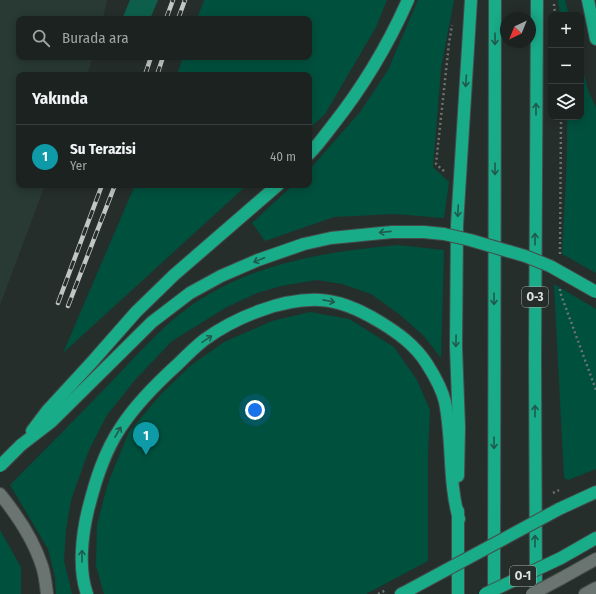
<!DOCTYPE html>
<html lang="tr">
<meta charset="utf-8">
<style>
body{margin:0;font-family:"Fira Sans Condensed",sans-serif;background:#292f2d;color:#f1f3f6}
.controls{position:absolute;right:12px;top:12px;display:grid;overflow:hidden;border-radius:8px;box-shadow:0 2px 10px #0003}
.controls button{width:36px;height:36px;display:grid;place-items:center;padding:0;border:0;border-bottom:1px solid #3a3f3e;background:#1c2220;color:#f1f3f6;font:20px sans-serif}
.compass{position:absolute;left:500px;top:12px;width:36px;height:36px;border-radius:50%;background:#1c2220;box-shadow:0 2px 10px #0003;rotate:223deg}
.you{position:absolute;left:255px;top:410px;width:14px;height:14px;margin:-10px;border:3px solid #fff;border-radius:50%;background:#1a73e8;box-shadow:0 0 0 6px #1a73e833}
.badge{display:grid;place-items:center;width:26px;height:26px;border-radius:50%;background:#eb8dfc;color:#fff;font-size:13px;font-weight:700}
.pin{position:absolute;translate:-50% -33px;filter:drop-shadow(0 1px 2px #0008)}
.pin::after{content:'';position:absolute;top:21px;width:14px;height:12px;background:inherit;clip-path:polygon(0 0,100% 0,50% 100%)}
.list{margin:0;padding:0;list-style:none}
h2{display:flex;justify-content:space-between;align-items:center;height:52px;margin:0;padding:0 16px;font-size:17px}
h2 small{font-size:13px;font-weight:400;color:#a0a4a5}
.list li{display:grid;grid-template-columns:26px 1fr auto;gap:12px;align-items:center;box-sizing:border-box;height:64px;padding:0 16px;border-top:1px solid #3a3f3e}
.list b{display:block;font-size:15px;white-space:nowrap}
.list p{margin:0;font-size:13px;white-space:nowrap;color:#a0a4a5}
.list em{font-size:13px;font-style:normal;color:#a0a4a5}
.icon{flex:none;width:22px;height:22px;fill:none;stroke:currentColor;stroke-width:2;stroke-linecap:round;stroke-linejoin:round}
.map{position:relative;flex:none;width:596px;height:594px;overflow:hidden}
.search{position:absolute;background:#1c2220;box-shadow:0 2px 10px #0003;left:16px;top:16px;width:296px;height:44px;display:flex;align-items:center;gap:10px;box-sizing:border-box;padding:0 14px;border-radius:8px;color:#a0a4a5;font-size:15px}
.panel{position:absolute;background:#1c2220;box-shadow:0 2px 10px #0003;left:16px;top:72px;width:296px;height:116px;border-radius:8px}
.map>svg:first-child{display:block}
.built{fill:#293933}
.green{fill:#00503e}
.forest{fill:#0d5f4b}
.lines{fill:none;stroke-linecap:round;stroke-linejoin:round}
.minor-casing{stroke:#454c4a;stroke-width:14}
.highway-casing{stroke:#454c4a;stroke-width:14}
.path{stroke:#6c7370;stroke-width:2.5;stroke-dasharray:2 3;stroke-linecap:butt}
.minor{stroke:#6a7470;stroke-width:12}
.highway{stroke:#19ac89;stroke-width:12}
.rail-casing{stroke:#c0c6c4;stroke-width:4.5}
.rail{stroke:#262e2b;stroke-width:3;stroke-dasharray:9;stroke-linecap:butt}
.minor-bridge-casing{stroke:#454c4a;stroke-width:14;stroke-linecap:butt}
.highway-bridge-casing{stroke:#454c4a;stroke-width:14;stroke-linecap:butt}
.path-bridge{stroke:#6c7370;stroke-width:2.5;stroke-dasharray:2 3;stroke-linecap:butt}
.minor-bridge{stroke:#6a7470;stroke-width:12}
.highway-bridge{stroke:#19ac89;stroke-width:12}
.oneway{stroke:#215a4c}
.labels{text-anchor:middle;stroke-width:4;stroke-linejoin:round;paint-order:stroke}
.shield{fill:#262e2b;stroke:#a8adab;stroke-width:1}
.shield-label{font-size:12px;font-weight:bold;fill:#dfe4e2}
</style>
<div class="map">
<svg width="596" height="594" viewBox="0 0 596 594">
<rect width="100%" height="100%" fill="#262e2b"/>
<!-- built -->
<polygon class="built" points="0,0 107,0 103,19 19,19 19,57 93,57 87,75 19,75 19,185 45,185 0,305"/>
<!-- green -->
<g class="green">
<polygon points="204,0 387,0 376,27 325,114 309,129 309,75 177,75 183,57 309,57 309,19 197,19"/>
<polygon points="418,0 454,0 441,68 433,167 449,182 444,218 394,214 334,217 265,241 252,223 293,185 309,185 309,170 360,112 388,70"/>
<polygon points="558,0 565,0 569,15 560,15"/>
<path d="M581 62 588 90 596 108V273L562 254C564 208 568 163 567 117H581Z"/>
<polygon points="135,185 247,185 63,353"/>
<path d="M398 245 444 250 441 358 424 336 399 314 371 294 342 284 317 280 281 286 257 293 227 307 172 341 135 380 107 415 89 450 71 500 66 530 64 561 72 594H56L55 577 48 549 10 485C45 450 80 414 114 379 143 349 170 317 206 296 264 261 333 251 398 245Z"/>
<polygon points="554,284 596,309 596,469 568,480 564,478"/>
<polygon points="310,312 349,319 394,347 417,380 430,410 428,453 428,561 366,594 104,594 96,566 97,525 108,483 129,432 161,394 190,366 224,342 272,321"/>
<polygon points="0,530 21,567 21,594 0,594"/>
</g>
<!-- forest -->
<polygon class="forest" points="130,0 158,0 150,19 122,19"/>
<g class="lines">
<!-- minor casing -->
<g class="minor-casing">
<g id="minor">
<path d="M0 494C17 515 34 541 42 566 45 575 46 585 47 594"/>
<polyline points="562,578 596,559"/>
<polyline points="585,594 596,588"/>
</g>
</g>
<!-- highway casing -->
<g class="highway-casing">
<g id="highway">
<polyline points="588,0 596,39"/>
<path d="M309 154C318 145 325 135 332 126 363 87 388 45 408 0"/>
<polyline points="32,431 47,411 92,362 136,312 174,275 278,185"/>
<polyline points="21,445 51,422 152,322 190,293 221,276 258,260 304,244 331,238 392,232 424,232"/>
<polyline points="458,476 459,427 456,347 457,225 471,0"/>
<polyline points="559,509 596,492"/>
<polyline points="561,558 596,538"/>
<path d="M87 594C78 569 82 535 88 510 95 482 104 452 121 427 136 404 157 383 178 364 186 356 195 347 204 340 234 318 282 298 320 300 341 301 362 311 380 322 398 333 415 345 427 364 434 375 442 389 445 402 453 441 448 481 459 519"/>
<polyline points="401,594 409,590"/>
<polyline points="458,594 458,511"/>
<polyline points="494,594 495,0"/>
<polyline points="536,594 535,357 537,0"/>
</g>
</g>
<!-- path -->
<g class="path">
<polyline points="554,4 555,15"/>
<polyline points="444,171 436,164 449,43 452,25"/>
<polyline points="560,254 561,117"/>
<polyline points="560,289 560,292 596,390"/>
<polyline points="378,594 386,590"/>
</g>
<!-- minor -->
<use href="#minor" class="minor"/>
<!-- highway -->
<use href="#highway" class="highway"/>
<!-- rail casing -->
<g class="rail-casing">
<g id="rail">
<polyline points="166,19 173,0"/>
<polyline points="178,19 185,0"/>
<polyline points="145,75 151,57"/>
<polyline points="157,75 163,57"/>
<polyline points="58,303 102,185"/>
<polyline points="68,306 115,185"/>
</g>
</g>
<!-- rail -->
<use href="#rail" class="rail"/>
<!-- minor-bridge casing -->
<g class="minor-bridge-casing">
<polyline id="minor-bridge" points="532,594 562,578"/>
</g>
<!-- highway-bridge casing -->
<g class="highway-bridge-casing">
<g id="highway-bridge">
<polyline points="424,232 444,234 470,240 525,256 550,266 596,292"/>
<polyline points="0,466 21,445"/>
<polyline points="409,590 559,509"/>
<polyline points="485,594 561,558"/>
</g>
</g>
<!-- path-bridge -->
<polyline class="path-bridge" points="553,493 559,490"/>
<!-- minor-bridge -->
<use href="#minor-bridge" class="minor-bridge"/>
<!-- highway-bridge -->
<use href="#highway-bridge" class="highway-bridge"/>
</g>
<!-- one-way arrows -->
<defs><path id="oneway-shaft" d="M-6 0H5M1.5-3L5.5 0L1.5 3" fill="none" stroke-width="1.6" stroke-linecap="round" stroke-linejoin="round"/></defs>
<g class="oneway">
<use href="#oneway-shaft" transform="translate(495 39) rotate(90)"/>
<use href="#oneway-shaft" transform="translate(466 81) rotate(94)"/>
<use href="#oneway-shaft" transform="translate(536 109) rotate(-90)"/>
<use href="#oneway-shaft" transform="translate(495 169) rotate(90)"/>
<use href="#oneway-shaft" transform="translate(458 211) rotate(93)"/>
<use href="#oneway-shaft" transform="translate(385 232) rotate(174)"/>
<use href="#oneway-shaft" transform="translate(535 239) rotate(-90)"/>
<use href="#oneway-shaft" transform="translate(259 260) rotate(158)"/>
<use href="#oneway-shaft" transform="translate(494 299) rotate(90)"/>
<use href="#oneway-shaft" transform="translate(329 301) rotate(11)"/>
<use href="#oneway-shaft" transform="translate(207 339) rotate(-34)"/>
<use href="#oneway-shaft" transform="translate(456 341) rotate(91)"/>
<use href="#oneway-shaft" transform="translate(535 411) rotate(-90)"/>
<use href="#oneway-shaft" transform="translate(118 432) rotate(-60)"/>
<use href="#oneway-shaft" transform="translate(494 443) rotate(90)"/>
<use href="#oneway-shaft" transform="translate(535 541) rotate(-90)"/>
<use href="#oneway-shaft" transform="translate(82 556) rotate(-90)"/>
</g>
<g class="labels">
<!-- shield labels -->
<g class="shield">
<rect x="522" y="287" width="26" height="20" rx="3"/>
<rect x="510" y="566" width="26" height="20" rx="3"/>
</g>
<g class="shield-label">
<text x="535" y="301">O-3</text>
<text x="523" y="580">O-1</text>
</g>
</g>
</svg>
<div class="controls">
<button>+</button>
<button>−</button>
<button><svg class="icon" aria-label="layers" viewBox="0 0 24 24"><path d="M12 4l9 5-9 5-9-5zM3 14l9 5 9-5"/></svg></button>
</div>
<svg class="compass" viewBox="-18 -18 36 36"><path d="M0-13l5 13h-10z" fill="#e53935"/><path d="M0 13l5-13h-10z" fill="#a0a4a5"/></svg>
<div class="you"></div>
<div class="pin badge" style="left:146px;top:455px;background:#0f9aa8">1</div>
<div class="search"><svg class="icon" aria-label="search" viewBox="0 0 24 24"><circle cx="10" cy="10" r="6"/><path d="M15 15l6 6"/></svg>Burada ara</div>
<section class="panel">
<h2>Yakında<small></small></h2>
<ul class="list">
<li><span class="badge" style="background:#0f9aa8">1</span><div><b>Su Terazisi</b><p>Yer</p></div><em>40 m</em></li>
</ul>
</section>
</div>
